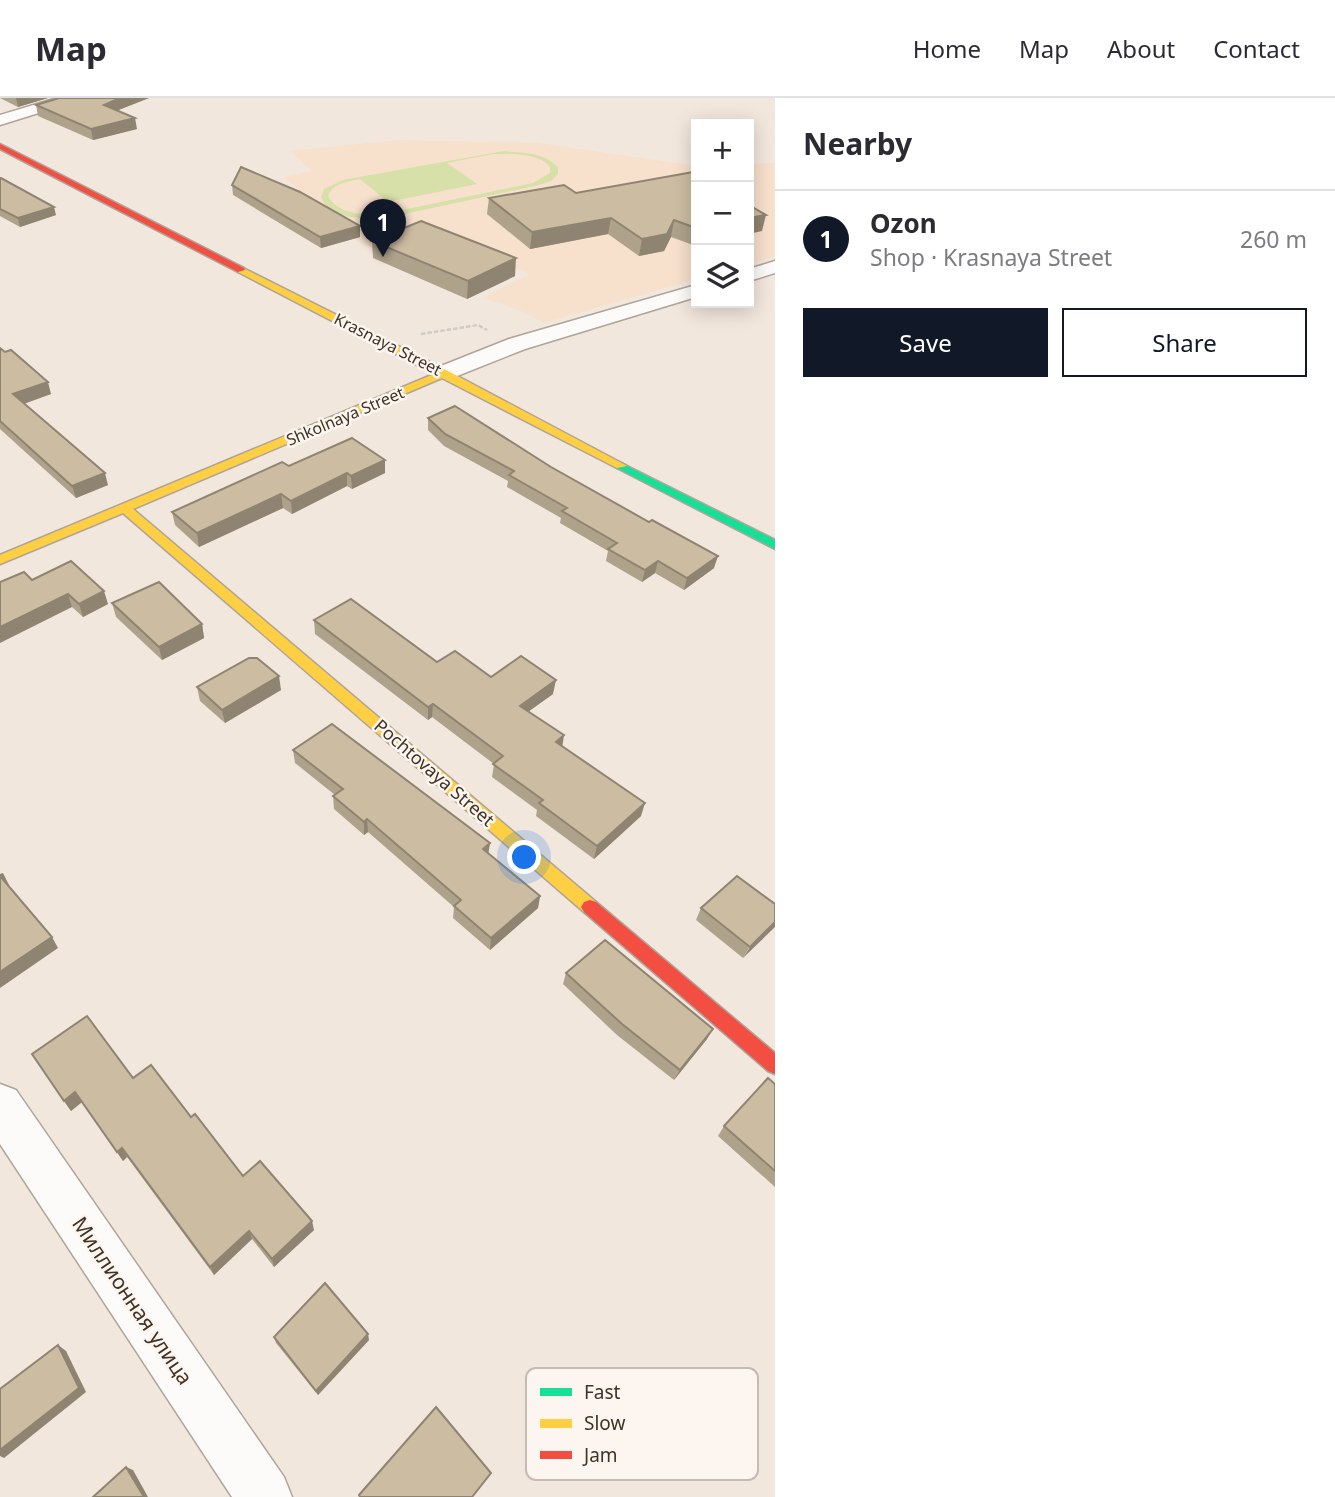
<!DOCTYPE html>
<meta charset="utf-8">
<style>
body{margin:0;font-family:"Noto Sans",sans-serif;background:#f7f7f7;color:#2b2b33}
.controls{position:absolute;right:21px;top:21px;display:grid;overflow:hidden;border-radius:0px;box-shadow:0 4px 18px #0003}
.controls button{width:63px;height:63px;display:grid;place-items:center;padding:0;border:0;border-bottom:2px solid #e1e1e2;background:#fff;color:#2b2b33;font:35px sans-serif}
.you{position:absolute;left:525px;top:760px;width:24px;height:24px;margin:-18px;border:5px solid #fff;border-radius:50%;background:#1a73e8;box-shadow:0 0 0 10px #1a73e833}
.badge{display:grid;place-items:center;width:46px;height:46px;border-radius:50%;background:#111827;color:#fff;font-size:23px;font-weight:700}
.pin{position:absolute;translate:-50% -58px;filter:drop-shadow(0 2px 4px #0008)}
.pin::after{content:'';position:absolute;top:37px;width:24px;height:21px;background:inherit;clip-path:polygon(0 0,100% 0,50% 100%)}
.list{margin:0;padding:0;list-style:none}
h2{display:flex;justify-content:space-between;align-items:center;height:91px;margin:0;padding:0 28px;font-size:30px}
h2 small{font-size:23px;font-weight:400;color:#7c7c81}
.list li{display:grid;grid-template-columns:46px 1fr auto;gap:21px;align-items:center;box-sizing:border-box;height:98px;padding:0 28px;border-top:2px solid #e1e1e2}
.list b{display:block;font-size:26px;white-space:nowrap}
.list p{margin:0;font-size:23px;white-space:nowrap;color:#7c7c81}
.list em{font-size:23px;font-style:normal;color:#7c7c81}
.actions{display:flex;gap:14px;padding:21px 28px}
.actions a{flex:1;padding:16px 0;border:2px solid #111827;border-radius:0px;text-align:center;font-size:24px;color:#111827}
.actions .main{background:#111827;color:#fff}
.icon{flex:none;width:38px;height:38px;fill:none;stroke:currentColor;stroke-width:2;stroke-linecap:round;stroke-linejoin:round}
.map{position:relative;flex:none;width:775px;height:1399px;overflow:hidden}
header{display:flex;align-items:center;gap:42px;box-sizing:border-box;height:98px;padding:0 35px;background:#fff;border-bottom:2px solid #e1e1e2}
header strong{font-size:33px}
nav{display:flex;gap:38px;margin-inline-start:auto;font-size:24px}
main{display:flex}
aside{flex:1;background:#fff}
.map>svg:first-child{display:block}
.built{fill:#f7e0cc}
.green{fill:#d6e0a8;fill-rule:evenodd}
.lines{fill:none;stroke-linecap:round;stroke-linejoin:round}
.street-casing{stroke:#aea49a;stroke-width:3}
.fast-casing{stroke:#aea49a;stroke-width:3}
.slow-casing{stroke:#aea49a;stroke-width:3}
.jam-casing{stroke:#aea49a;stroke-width:3}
.path{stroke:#d0cbc8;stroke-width:2.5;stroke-dasharray:4.5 2;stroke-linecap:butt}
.street{fill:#fdfbfa;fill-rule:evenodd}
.fast{fill:#16e098;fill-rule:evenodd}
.slow{fill:#ffcf43;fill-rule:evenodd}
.jam{fill:#f24e42;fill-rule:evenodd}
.wall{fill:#afa28b}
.shaded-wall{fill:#8f8471}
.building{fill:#ccbca2;stroke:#8f8471;stroke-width:2}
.labels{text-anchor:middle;stroke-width:5;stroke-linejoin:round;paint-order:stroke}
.far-street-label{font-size:16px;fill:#3f3226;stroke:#fdf6f0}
.street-label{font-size:18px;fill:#3f3226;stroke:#fdf6f0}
.near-street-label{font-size:21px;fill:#3f3226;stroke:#fdf6f0}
.key{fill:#fdf6f0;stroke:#c4bbb3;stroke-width:2}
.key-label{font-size:19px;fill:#3f3226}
</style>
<header>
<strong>Map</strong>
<nav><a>Home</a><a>Map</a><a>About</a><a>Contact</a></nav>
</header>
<main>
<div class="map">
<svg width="775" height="1399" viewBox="0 0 775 1399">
<rect width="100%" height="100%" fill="#f2e7dd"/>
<!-- built -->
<g class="built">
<polygon points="399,42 539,45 696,68 696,181 544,225 520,212 483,200 530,176 428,134 381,154 357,143 284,79 312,73 290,53"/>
<polygon points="775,65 775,159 749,166 749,66"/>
</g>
<!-- green -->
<path class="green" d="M504 53C523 55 544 54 558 69V76L551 83 539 87 386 120C364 121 331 122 321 99L324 91 343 82ZM493 56C510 56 538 54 550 69V75L533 85 383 116C363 117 339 117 328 98 333 85 347 84 360 81L388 104 477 86 447 65Z"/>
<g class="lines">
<!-- street casing -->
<g class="street-casing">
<g id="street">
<polygon points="57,0 79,0 77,3 0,27 0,17"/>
<polygon points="775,163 775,175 749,183 749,171"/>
<polygon points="696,187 696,199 525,251 452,280 436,280 433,275 436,270 509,241"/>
<polygon points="0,986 16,992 284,1379 292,1399 232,1399 0,1046"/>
</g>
</g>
<!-- fast casing -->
<g class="fast-casing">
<polygon id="fast" points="621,365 775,442 775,451 617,370 617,366"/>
</g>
<!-- slow casing -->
<g class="slow-casing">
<polygon id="slow" points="241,169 448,273 627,368 617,370 442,280 133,411 596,804 599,809 596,814 590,816 584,814 123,415 0,466 0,457 434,276 238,174 238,170"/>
</g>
<!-- jam casing -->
<g class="jam-casing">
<g id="jam">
<polygon points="0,46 244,170 245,172 238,174 0,51"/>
<polygon points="590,802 596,804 775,955 775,976 768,973 584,814 581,809 584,804"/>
</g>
</g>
<!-- path -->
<polyline class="path" points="421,236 478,227 487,232"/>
<!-- street -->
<use href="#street" class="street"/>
<!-- fast -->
<use href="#fast" class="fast"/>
<!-- slow -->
<use href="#slow" class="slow"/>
<!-- jam -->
<use href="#jam" class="jam"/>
</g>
<!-- wall -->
<g class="wall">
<polygon points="0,0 48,0 18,9"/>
<polygon points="58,0 149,0 118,12 137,31 93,42 38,18 36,7"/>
<polygon points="696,76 696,146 693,147 671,139 664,153 639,158 608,136 530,151 487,116 489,100 576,95"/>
<polygon points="0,80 56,117 20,129 0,118"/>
<polygon points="232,87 360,139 321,150 233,97"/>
<polygon points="372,143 515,178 467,201 373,160"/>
<polygon points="0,250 51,296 24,306 108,387 76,400 0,331"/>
<polygon points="428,320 551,369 714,470 684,492 655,475 642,484 606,463 608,453 560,425 561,420 507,389 508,383 444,348 428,332"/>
<polygon points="385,362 385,375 352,391 347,388 292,416 283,410 199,449 175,427 172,414 289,368"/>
<polygon points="32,482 108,506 83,519 72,509"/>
<polygon points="112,505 202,526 204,540 162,562 116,519"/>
<polygon points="314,522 437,564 553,596 529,613 562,648 641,718 594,761 536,718 537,712 492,679 494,666 432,619 428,622 315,536"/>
<polygon points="197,589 281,592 225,625 200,603"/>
<polygon points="293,652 488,756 540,798 538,810 490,852 453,820 454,809 368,734 364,737 334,711 333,698 335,697 295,665"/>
<polygon points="775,806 743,860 696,822 701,810"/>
<polygon points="566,875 707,941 674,982 617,937 563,886"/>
<polygon points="32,956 133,980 191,1019 243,1078 314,1132 274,1169 252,1141 214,1177 127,1059 123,1063 82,1004 71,1013"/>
<polygon points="775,986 775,1089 718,1038 724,1028"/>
<polygon points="274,1239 369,1242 318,1297 276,1245"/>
</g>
<!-- shaded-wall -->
<g class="shaded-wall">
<polygon points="16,0 48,0 18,9"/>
<polygon points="120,0 149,0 106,17 104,7"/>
<polygon points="135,20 137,31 93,42 91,31"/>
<polygon points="54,109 56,117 20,129 18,120"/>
<polygon points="766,117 762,133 749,136 749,120"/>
<polygon points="611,120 608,136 530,151 532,134"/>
<polygon points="674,122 671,139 664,153 639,158 642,141"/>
<polygon points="360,128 360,139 321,150 320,139"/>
<polygon points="696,133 696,146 693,147"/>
<polygon points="516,160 515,178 467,201 468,183"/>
<polygon points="48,284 51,296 17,308 13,296"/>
<polygon points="385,362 385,375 352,391 351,378"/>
<polygon points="105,375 108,387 76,400 72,388"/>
<polygon points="347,375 347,388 292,416 291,403"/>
<polygon points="281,396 283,410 199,449 197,435"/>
<polygon points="718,458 714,470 684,492 687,480"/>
<polygon points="658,463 655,475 642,484 645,472"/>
<polygon points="104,493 108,506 83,519 79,506"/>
<polygon points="68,496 72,509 0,545 0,529"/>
<polygon points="202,526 204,540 162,562 159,549"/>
<polygon points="279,578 281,592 225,625 222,612"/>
<polygon points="556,582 553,596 518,621 520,608"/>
<polygon points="433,606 432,619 428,622 428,609"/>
<polygon points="564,637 562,651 556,644"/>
<polygon points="645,705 641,718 594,761 597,748"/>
<polygon points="367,721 368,734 364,737 364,724"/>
<polygon points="490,745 488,758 483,751"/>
<polygon points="3,775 9,787 6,789 0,778 0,776"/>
<polygon points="540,798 538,810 490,852 491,840"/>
<polygon points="775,824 775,829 743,860 750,849"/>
<polygon points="52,839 58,850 0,890 0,874"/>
<polygon points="713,931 707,941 674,982 680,972"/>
<polygon points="75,994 82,1004 71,1013 64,1003"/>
<polygon points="122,1050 127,1059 123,1063 117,1054"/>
<polygon points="312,1123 314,1132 274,1169 272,1161"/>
<polygon points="249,1133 252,1141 214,1177 210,1169"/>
<polygon points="368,1236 369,1242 318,1297 316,1293"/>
<polygon points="58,1247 66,1253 86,1294 4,1360 0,1358 0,1352"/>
<polygon points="126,1369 133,1372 148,1399 144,1399"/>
</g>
<!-- building -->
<g class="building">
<polygon points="59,0 120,0 104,7 135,20 91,31 36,7"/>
<polygon points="241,69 300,94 360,128 320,139 232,87"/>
<polygon points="693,74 696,76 696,130 674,122 667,136 642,141 611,120 532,134 489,100 564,87 576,95"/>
<polygon points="0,80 1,80 54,109 18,120 0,111"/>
<polygon points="749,107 766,117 749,120"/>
<polygon points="421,123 516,160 468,183 372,143"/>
<polygon points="0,250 5,254 11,252 48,284 13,296 105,375 72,388 0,323"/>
<polygon points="455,308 551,369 649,424 652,422 718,458 687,480 658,463 645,472 608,451 617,445 562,413 567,410 509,377 514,373 445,336 428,320"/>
<polygon points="352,340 385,362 351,378 347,375 291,403 281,396 197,435 172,414 282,364 289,368"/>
<polygon points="71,463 104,493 79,506 68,496 0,529 0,484 24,474 32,482"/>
<polygon points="159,484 202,526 159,549 112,505"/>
<polygon points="351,501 437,564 455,553 491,579 521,558 556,582 520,608 564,637 556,644 645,705 597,748 539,705 543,702 493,666 503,658 433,606 428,609 314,522"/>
<polygon points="249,560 257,560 279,578 222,612 197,589"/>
<polygon points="332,626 490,745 483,751 540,798 491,840 454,808 461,802 367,721 364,724 333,698 343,691 293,652"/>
<polygon points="0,778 52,839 0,874"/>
<polygon points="737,778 775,806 775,824 750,849 701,810"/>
<polygon points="605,842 713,931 680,972 622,926 566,875"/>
<polygon points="87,918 133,980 151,967 191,1019 195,1016 243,1078 260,1063 312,1123 272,1161 249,1133 210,1169 122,1050 117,1054 75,994 64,1003 32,956"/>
<polygon points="768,980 775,986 775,1073 724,1028"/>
<polygon points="325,1185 368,1236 316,1293 274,1239"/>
<polygon points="58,1247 79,1290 0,1352 0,1291"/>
<polygon points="436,1309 491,1375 472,1399 360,1399 359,1397"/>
<polygon points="126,1369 144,1399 93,1399"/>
</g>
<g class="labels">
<!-- far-street labels -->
<g class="far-street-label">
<text transform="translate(388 246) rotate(27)" y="6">Krasnaya Street</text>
<text transform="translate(345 318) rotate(-23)" y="6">Shkolnaya Street</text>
</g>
<!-- street labels -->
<g class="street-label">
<text transform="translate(434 675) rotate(41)" y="6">Pochtovaya Street</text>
</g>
<!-- near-street labels -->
<g class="near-street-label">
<text transform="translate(132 1203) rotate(56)" y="7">Миллионная улица</text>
</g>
</g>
<!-- legend -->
<rect x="526" y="1270" width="232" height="112" rx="10" class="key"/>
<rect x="540" y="1290" width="32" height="8" fill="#16e098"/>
<rect x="540" y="1321" width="32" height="9" fill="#ffcf43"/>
<rect x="540" y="1353" width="32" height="8" fill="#f24e42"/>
<g class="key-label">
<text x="584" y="1301">Fast</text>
<text x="584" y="1332">Slow</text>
<text x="584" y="1364">Jam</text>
</g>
</svg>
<div class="controls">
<button>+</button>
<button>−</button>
<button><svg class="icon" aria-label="layers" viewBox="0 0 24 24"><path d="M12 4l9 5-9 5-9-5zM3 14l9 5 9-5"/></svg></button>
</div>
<div class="you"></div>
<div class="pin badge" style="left:383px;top:159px">1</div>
</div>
<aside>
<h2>Nearby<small></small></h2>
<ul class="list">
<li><span class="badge">1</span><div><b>Ozon</b><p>Shop · Krasnaya Street</p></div><em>260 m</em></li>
</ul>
<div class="actions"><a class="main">Save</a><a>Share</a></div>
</aside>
</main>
